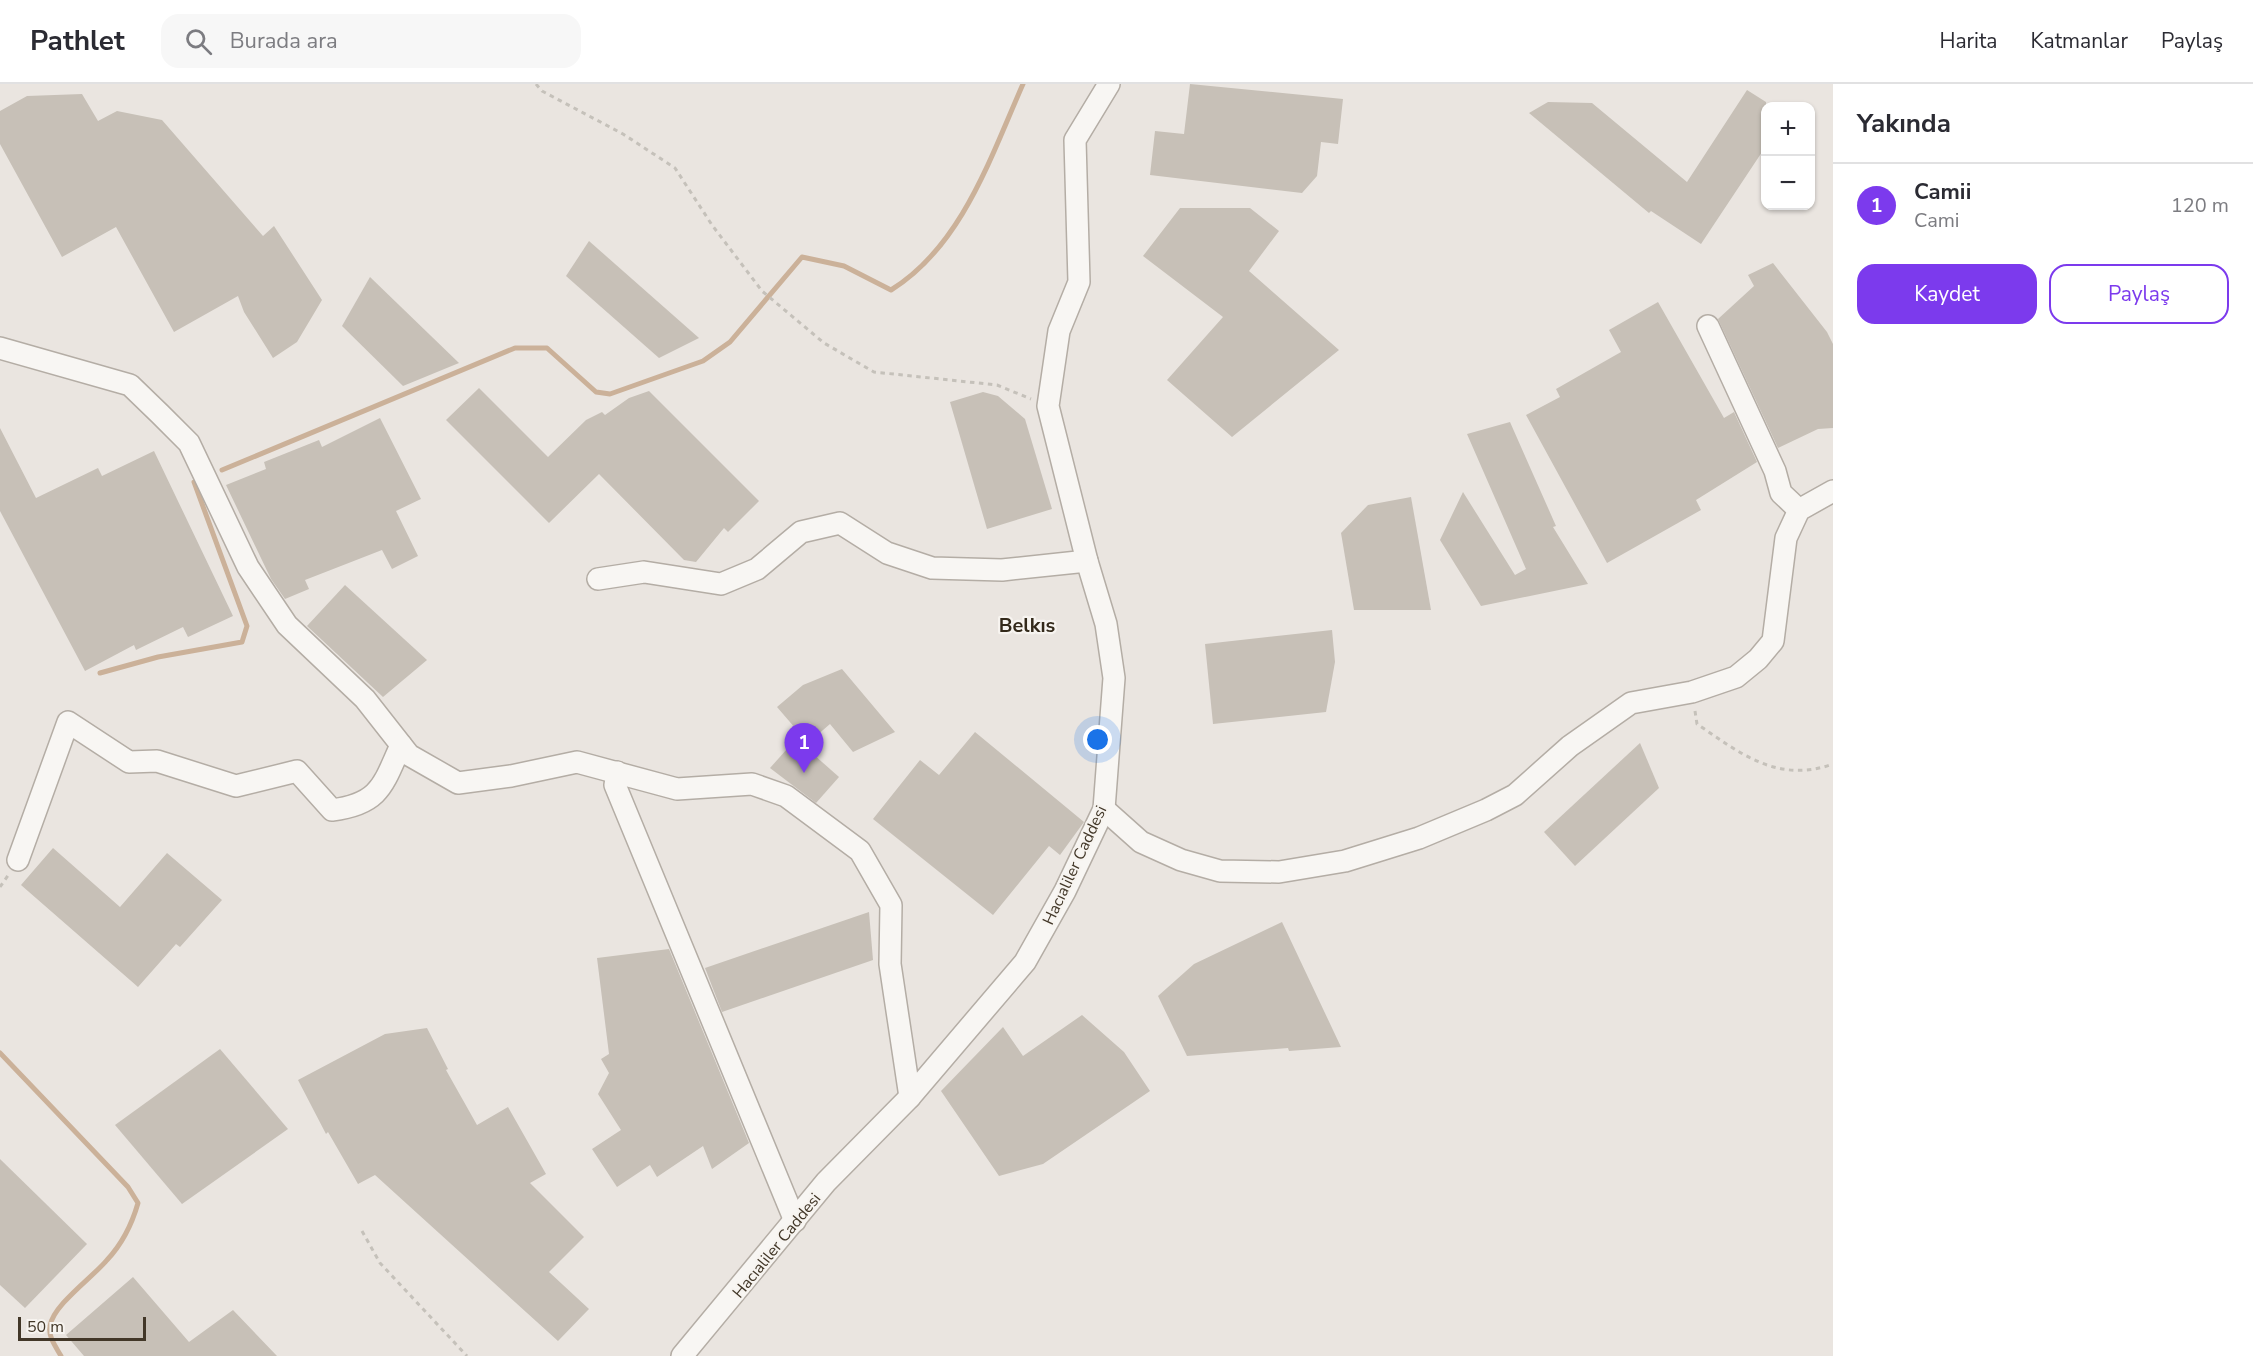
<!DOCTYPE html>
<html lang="tr">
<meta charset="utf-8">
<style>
body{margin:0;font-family:"Nunito Sans",sans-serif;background:#f7f7f7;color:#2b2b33}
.controls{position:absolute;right:18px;top:18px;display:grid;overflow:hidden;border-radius:12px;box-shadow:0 2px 4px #0004}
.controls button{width:54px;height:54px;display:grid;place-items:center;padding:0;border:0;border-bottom:2px solid #e1e1e2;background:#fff;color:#2b2b33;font:30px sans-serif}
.scale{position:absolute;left:18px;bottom:15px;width:128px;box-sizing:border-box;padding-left:6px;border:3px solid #423728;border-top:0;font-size:16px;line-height:21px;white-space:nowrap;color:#423728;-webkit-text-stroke:4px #f7f4f0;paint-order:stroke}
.you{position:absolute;left:1098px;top:656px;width:21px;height:21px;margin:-15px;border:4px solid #fff;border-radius:50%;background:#1a73e8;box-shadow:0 0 0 9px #1a73e833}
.badge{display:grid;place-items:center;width:39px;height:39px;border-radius:50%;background:#7c3aed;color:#fff;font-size:20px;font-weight:700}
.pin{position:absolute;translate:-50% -50px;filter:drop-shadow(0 2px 3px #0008)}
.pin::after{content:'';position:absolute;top:32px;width:21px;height:18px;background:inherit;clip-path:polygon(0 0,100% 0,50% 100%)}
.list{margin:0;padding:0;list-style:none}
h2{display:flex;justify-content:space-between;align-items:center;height:78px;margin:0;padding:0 24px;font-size:26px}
h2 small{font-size:20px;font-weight:400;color:#7c7c81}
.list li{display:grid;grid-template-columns:39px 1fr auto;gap:18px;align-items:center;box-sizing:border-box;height:84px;padding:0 24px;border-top:2px solid #e1e1e2}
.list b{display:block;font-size:22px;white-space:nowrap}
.list p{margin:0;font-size:20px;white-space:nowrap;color:#7c7c81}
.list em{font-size:20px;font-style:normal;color:#7c7c81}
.actions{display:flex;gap:12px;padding:18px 24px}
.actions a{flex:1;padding:14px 0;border:2px solid #7c3aed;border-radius:18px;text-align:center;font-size:21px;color:#7c3aed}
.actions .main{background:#7c3aed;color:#fff}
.icon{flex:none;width:33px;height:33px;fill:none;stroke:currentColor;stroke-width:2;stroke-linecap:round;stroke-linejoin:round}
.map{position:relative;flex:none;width:1833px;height:1272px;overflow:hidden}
header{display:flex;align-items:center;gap:36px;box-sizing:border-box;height:84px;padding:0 30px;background:#fff;border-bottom:2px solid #e1e1e2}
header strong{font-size:28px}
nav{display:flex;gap:33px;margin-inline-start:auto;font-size:21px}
.search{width:420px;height:54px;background:#f7f7f7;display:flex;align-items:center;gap:15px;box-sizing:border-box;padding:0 21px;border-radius:18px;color:#7c7c81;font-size:22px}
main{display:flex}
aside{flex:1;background:#fff}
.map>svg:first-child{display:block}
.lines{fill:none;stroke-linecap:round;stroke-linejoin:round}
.stream{stroke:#cbb199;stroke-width:5}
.building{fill:#c7c0b7}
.minor-casing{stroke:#b4ada5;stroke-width:24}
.path{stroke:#c5c1ba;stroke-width:3;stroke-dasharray:4.5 4.5;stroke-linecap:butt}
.minor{stroke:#f8f6f3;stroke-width:21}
.labels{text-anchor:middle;stroke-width:4.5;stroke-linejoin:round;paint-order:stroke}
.street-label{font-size:16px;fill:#423728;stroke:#f7f4f0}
.quarter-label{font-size:20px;font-weight:bold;fill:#33291a;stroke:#f7f4f0}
</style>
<header>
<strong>Pathlet</strong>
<div class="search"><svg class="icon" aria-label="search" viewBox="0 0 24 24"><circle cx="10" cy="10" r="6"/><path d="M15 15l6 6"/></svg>Burada ara</div>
<nav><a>Harita</a><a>Katmanlar</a><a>Paylaş</a></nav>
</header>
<main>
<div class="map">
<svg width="1833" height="1272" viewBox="0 0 1833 1272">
<rect width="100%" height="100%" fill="#eae5e0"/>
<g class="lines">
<!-- stream -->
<g class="stream">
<path d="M222 386 515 264H547L596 308 610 310 703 277 730 258 802 173 844 182 891 206C962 162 991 72 1023 0"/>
<polyline points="100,589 158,573 242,558 247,542 194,398"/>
<path d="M0 969 128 1103 138 1119C132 1140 122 1160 107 1176 93 1193 53 1221 50 1242 48 1253 56 1263 61 1272"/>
</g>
</g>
<!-- building -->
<g class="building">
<polygon points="1190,0 1343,15 1338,60 1321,58 1317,92 1302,109 1150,91 1155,47 1184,50"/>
<polygon points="1747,6 1766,18 1766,62 1701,160 1651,127 1649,129 1529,29 1548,18 1592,19 1687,98"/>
<polygon points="82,10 98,37 117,27 162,36 263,152 274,142 322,216 297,258 273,274 244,228 238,212 174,248 116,143 62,173 0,60 0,27 27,12"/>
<polygon points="1180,124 1250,124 1279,147 1249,187 1339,266 1232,353 1167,296 1223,233 1143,172"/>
<polygon points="589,157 699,254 659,274 566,192"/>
<polygon points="1773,179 1827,248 1833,260 1833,344 1818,345 1778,364 1718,235 1754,202 1748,191"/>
<polygon points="370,193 459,279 403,302 342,242"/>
<polygon points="1658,218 1724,334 1734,328 1757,378 1696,416 1701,426 1607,479 1526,331 1560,313 1556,305 1621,268 1609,246"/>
<polygon points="479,304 548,373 586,336 602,328 605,331 629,314 649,307 759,417 728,448 724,444 696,478 684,476 599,390 549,439 446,336"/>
<polygon points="983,308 998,312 1025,335 1052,425 987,445 950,318"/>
<polygon points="380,334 421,415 396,427 418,472 392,485 382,466 305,496 309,505 285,515 271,495 226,401 266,385 264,378 319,356 322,363"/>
<polygon points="1510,338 1556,442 1553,443 1588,500 1481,522 1440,456 1463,408 1515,491 1526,485 1467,350"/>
<polygon points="0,344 36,414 98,384 102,392 154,367 233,532 188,553 183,543 136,566 134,561 85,587 0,427"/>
<polygon points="1411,413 1431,526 1354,526 1341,449 1368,421"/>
<polygon points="345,501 427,576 383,613 307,542"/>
<polygon points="1332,546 1335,578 1326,628 1213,640 1205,560"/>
<polygon points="842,585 895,648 853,668 830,640 808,659 777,623 803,601"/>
<polygon points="975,648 1084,738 1060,771 1049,762 993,831 873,735 920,676 939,691"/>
<polygon points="796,655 839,693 816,719 770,684"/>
<polygon points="1640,659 1659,704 1575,782 1544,748"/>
<polygon points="53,764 120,823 167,769 222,816 180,863 176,860 138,903 21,801"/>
<polygon points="869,828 873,876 722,928 705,884"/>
<polygon points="1282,838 1341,963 1289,967 1288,964 1187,972 1158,912 1194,880"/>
<polygon points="669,865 749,1059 712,1085 703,1062 657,1093 650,1081 617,1103 592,1065 621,1046 598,1010 609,989 601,975 609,970 597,874"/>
<polygon points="1082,931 1124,968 1150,1007 1043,1080 999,1092 941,1007 1003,943 1023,972"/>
<polygon points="427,944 448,985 446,986 477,1041 508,1023 546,1090 530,1099 584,1153 549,1188 589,1225 558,1257 375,1091 358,1100 328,1048 326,1050 298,996 385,950"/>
<polygon points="220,965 288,1045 182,1120 115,1041"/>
<polygon points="0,1075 87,1160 25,1224 0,1201"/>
<polygon points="133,1193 189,1258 233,1226 277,1272 84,1272 66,1251"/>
</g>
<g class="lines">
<!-- minor casing -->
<g class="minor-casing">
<g id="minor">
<polyline points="1708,242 1775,387 1781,409 1799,426"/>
<polyline points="0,264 130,301 160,330 189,359 248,483 287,541 365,615 409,671 458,699 511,692 577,678 677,705 752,700 786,712 860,767 891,821 890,880 910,1013"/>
<polyline points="598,495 644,488 721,500 757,485 801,448 840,439 887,469 932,484 1002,486 1087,477"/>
<polyline points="617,688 615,701 795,1137"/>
<polyline points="1104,725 1141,758 1181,776 1220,787 1279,788 1345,777 1419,754 1486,726 1515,711 1570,662 1631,619 1692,608 1736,593 1758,575 1773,557 1786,454 1799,426 1833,407"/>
<path d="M18 776 68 638 129 678 157 677 236 702 297 687 332 726C380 720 383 701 401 661"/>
<polyline points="682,1272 826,1098 910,1013 1025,878 1065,807 1104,725 1114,594 1106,540 1087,477 1048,322 1059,247 1079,198 1075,56 1109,0"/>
</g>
</g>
<!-- path -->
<g class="path">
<polyline points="536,0 542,7 623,50 675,84 712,141 762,207 824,259 874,288 997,301 1031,315"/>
<path d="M1695 627 1697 640C1740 669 1777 700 1833 680"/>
<polyline points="0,803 9,790"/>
<polyline points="362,1147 380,1179 467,1272"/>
</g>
<!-- minor -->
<use href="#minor" class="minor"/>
</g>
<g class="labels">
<!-- street labels -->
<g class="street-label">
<text transform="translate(1074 781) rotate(-65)" y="6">Hacıaliler Caddesi</text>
<text transform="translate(776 1161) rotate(-51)" y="6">Hacıaliler Caddesi</text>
</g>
<!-- quarter labels -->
<g class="quarter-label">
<text x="1027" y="548">Belkıs</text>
</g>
</g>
</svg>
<div class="controls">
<button>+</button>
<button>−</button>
</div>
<div class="scale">50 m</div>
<div class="you"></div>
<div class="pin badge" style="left:804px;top:689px">1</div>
</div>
<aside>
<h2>Yakında<small></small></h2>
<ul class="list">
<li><span class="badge">1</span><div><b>Camii</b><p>Cami</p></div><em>120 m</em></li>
</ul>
<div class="actions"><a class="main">Kaydet</a><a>Paylaş</a></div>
</aside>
</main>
